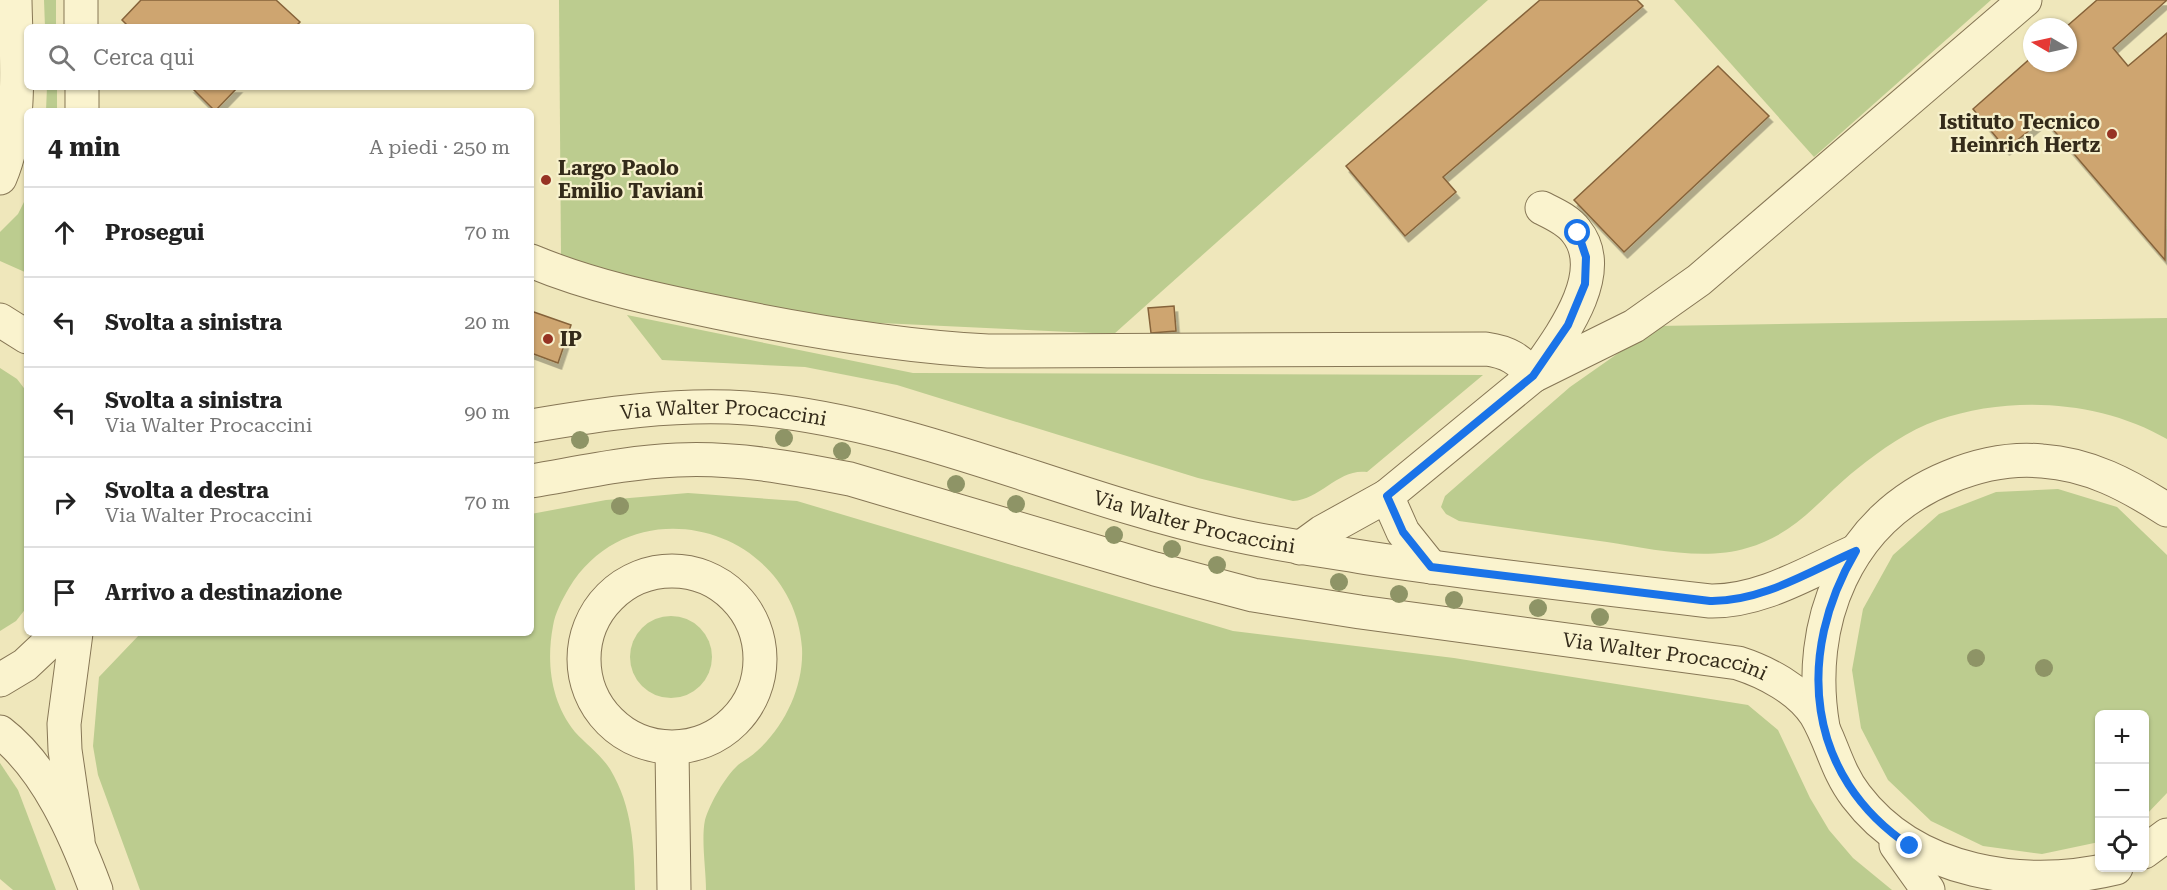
<!DOCTYPE html>
<html lang="it">
<meta charset="utf-8">
<style>
body{margin:0;font-family:"Roboto Serif",serif;background:#f2f2f2;color:#222}
.controls{position:absolute;right:18px;bottom:18px;display:grid;overflow:hidden;border-radius:9px;box-shadow:0 2px 4px #0004}
.controls button{width:54px;height:54px;display:grid;place-items:center;padding:0;border:0;border-bottom:2px solid #e0e0e0;background:#fff;color:#222;font:30px sans-serif}
.compass{position:absolute;left:2023px;top:18px;width:54px;height:54px;border-radius:50%;background:#fff;box-shadow:0 2px 4px #0004;rotate:279deg}
.stop{position:absolute;width:18px;height:18px;margin:-14px;border:4px solid #1a73e8;border-radius:50%;background:#fff}
.stop.end{background:#1a73e8;border-color:#fff;box-shadow:0 2px 6px #0008}
.list{margin:0;padding:0;list-style:none}
h2{display:flex;justify-content:space-between;align-items:center;height:78px;margin:0;padding:0 24px;font-size:26px}
h2 small{font-size:20px;font-weight:400;color:#767676}
.list li{display:grid;grid-template-columns:39px 1fr auto;gap:18px;align-items:center;box-sizing:border-box;height:90px;padding:0 24px;border-top:2px solid #e0e0e0}
.list b{display:block;font-size:22px;white-space:nowrap}
.list p{margin:0;font-size:20px;white-space:nowrap;color:#767676}
.list em{font-size:20px;font-style:normal;color:#767676}
.icon{flex:none;width:33px;height:33px;fill:none;stroke:currentColor;stroke-width:2;stroke-linecap:round;stroke-linejoin:round}
.map{position:relative;flex:none;width:2167px;height:890px;overflow:hidden}
.search{position:absolute;background:#fff;box-shadow:0 2px 4px #0004;left:24px;top:24px;width:510px;height:66px;display:flex;align-items:center;gap:15px;box-sizing:border-box;padding:0 21px;border-radius:9px;color:#767676;font-size:22px}
.panel{position:absolute;background:#fff;box-shadow:0 2px 4px #0004;left:24px;top:108px;width:510px;height:528px;border-radius:9px}
.map>svg:first-child{display:block}
.green{fill:#bccc8f}
.building{fill:#cea570;stroke:#86633a;stroke-width:1.5;filter:url(#shadow)}
.lines{fill:none;stroke-linecap:round;stroke-linejoin:round}
.minor-casing{stroke:#867655;stroke-width:35}
.minor{stroke:#faf3ce;stroke-width:33}
.tree{fill:#8e9466}
.route{stroke:#1a73e8;stroke-width:8}
.poi-dot{fill:#963323;stroke:#f6f0cb;stroke-width:2}
.labels{text-anchor:middle;stroke-width:4.5;stroke-linejoin:round;paint-order:stroke}
.poi-label{font-size:20px;font-weight:bold;fill:#342b1a;stroke:#f6f0cb;text-anchor:start}
.street-label{font-size:20px;fill:#342b1a;stroke:#f6f0cb}
</style>
<div class="map">
<svg width="2167" height="890" viewBox="0 0 2167 890">
<defs>
<filter id="shadow"><feDropShadow dx="3.5" dy="6" stdDeviation="0" flood-color="#0004"/></filter>
</defs>
<rect width="100%" height="100%" fill="#efe7bb"/>
<!-- green -->
<g class="green">
<polygon points="44,0 56,0 56,27 45,27"/>
<polygon points="559,0 1488,0 1114,334 838,321 677,290 561,258"/>
<polygon points="1674,0 1991,0 1814,157"/>
<polygon points="47,87 57,87 57,111 46,111"/>
<polygon points="27,196 27,273 0,261 0,232 18,214"/>
<path d="M627 315 913 373 1483 375 1367 472C1339 468 1321 499 1293 501L1198 478 897 385 805 367 662 360Z"/>
<path d="M2167 318V439C2100 400 2010 395 1938 420 1908 430 1881 450 1857 469 1819 499 1797 534 1747 548 1705 561 1650 549 1607 542 1558 535 1508 528 1459 521L1446 514 1441 507 1445 496 1570 387 1657 326Z"/>
<polygon points="0,368 17,379 27,392 27,607 16,621 0,631"/>
<polygon points="2058,489 2117,507 2167,555 2167,793 2145,816 2144,714 2100,714 2099,842 2042,854 1983,846 1931,821 1888,780 1861,728 1852,670 1863,609 1893,555 1939,514 1996,492"/>
<path d="M688 493 797 501 1233 631 1454 658 1748 705 1778 730 1810 798 1829 830 1853 858 1892 890H706C706 870 701 839 705 820 710 803 725 777 738 765 744 760 751 757 757 751 785 726 804 686 802 648 794 527 633 483 569 588 562 600 555 613 553 626 546 663 551 702 575 732 586 744 601 755 610 769 633 807 634 848 635 890H140L98 775 93 746 99 677 141 633H531V514L606 500Z"/>
<circle cx="671" cy="657" r="41"/>
<polygon points="0,763 18,790 56,890 13,890 0,879"/>
</g>
<!-- building -->
<g class="building">
<polygon points="141,0 276,0 300,22 295,27 129,27 122,20"/>
<polygon points="1540,0 1637,0 1643,6 1443,177 1456,192 1405,236 1346,166"/>
<polygon points="2097,0 2167,0 2113,48 2128,66 2167,33 2165,260 2044,119 2006,149 1973,109 2032,57 2032,63 2068,63 2066,27"/>
<polygon points="1718,66 1769,116 1624,252 1574,200"/>
<polygon points="191,87 238,87 215,111"/>
<polygon points="1174,306 1176,331 1151,333 1148,308"/>
<polygon points="531,311 571,325 558,363 531,353"/>
</g>
<g class="lines">
<!-- minor casing -->
<g class="minor-casing">
<g id="minor">
<polyline points="81,0 81,27"/>
<polyline points="82,111 82,87"/>
<path d="M0 178C23 124 16 58 15 0"/>
<path d="M1542 208C1554 214 1568 220 1576 231 1611 274 1557 341 1533 376L1634 326 1699 280 2025 0"/>
<path d="M531 261C591 286 653 299 716 312 807 331 896 346 988 351L1486 349C1508 352 1519 359 1533 376L1387 496"/>
<polyline points="0,320 27,337"/>
<path id="s1" d="M531 426C601 414 676 403 747 408 912 421 1065 498 1226 533 1273 544 1321 550 1368 558 1482 575 1596 588 1710 601 1762 602 1810 571 1856 551"/>
<path id="s2" d="M531 481C579 473 628 462 677 460 734 457 794 468 850 479L1155 569 1253 595 1360 612 1738 663C1766 672 1799 689 1816 715 1832 742 1836 770 1856 796 1915 874 2025 890 2116 868"/>
<polyline points="1300,548 1322,532 1387,496 1403,532 1431,567"/>
<circle cx="672" cy="659" r="88"/>
<polyline points="76,633 64,724 65,750 78,840"/>
<polyline points="0,680 25,665 59,633"/>
<path d="M1823 727C1805 623 1846 519 1949 477 1978 465 2010 458 2042 461 2089 464 2128 485 2167 510"/>
<path d="M0 732C47 768 76 836 96 890"/>
<polyline points="672,749 674,890"/>
<polyline points="1896,845 1928,890"/>
<polyline points="2144,852 2167,835"/>
</g>
</g>
<!-- minor -->
<use href="#minor" class="minor"/>
</g>
<!-- trees -->
<g class="tree">
<circle cx="784" cy="438" r="9"/>
<circle cx="580" cy="440" r="9"/>
<circle cx="842" cy="451" r="9"/>
<circle cx="956" cy="484" r="9"/>
<circle cx="1016" cy="504" r="9"/>
<circle cx="620" cy="506" r="9"/>
<circle cx="1114" cy="535" r="9"/>
<circle cx="1172" cy="549" r="9"/>
<circle cx="1217" cy="565" r="9"/>
<circle cx="1339" cy="582" r="9"/>
<circle cx="1399" cy="594" r="9"/>
<circle cx="1454" cy="600" r="9"/>
<circle cx="1538" cy="608" r="9"/>
<circle cx="1600" cy="617" r="9"/>
<circle cx="1976" cy="658" r="9"/>
<circle cx="2044" cy="668" r="9"/>
</g>
<g class="lines">
<!-- route -->
<path class="route" d="M1578 233 1586 257 1585 284 1568 325 1533 376 1387 496 1403 532 1431 567 1710 601C1762 602 1810 571 1856 551 1795 654 1805 776 1910 846"/>
</g>
<!-- markers -->
<g class="poi-dot">
<circle cx="2112" cy="134" r="6"/>
<circle cx="546" cy="180" r="6"/>
<circle cx="548" cy="339" r="6"/>
</g>
<g class="labels">
<!-- poi labels -->
<g class="poi-label">
<text x="2100" y="129" text-anchor="end">Istituto Tecnico<tspan x="2100" dy="23">Heinrich Hertz</tspan></text>
<text x="558" y="175">Largo Paolo<tspan x="558" dy="23">Emilio Taviani</tspan></text>
<text x="560" y="346">IP</text>
</g>
<!-- street labels -->
<g class="street-label">
<text dy="7" stroke="none"><textPath href="#s1" startOffset="194">Via Walter Procaccini</textPath></text>
<text dy="7" stroke="none"><textPath href="#s1" startOffset="680">Via Walter Procaccini</textPath></text>
<text dy="7" stroke="none"><textPath href="#s2" startOffset="1158">Via Walter Procaccini</textPath></text>
</g>
</g>
</svg>
<div class="controls">
<button>+</button>
<button>−</button>
<button><svg class="icon" aria-label="locate" viewBox="0 0 24 24"><circle cx="12" cy="12" r="6"/><path d="M12 2v4M12 18v4M2 12h4M18 12h4"/></svg></button>
</div>
<svg class="compass" viewBox="-18 -18 36 36"><path d="M0-13l5 13h-10z" fill="#e53935"/><path d="M0 13l5-13h-10z" fill="#767676"/></svg>
<div class="stop" style="left:1578px;top:233px"></div>
<div class="stop end" style="left:1910px;top:846px"></div>
<div class="search"><svg class="icon" aria-label="search" viewBox="0 0 24 24"><circle cx="10" cy="10" r="6"/><path d="M15 15l6 6"/></svg>Cerca qui</div>
<section class="panel">
<h2>4 min<small>A piedi · 250 m</small></h2>
<ul class="list">
<li><svg class="icon" aria-label="ahead" viewBox="0 0 24 24"><path d="M12 20V5M6 11l6-6 6 6"/></svg><div><b>Prosegui</b></div><em>70 m</em></li>
<li><svg class="icon" aria-label="left" viewBox="0 0 24 24"><path d="M17 20v-9H6M10 6l-5 5 5 5"/></svg><div><b>Svolta a sinistra</b></div><em>20 m</em></li>
<li><svg class="icon" aria-label="left" viewBox="0 0 24 24"><path d="M17 20v-9H6M10 6l-5 5 5 5"/></svg><div><b>Svolta a sinistra</b><p>Via Walter Procaccini</p></div><em>90 m</em></li>
<li><svg class="icon" aria-label="right" viewBox="0 0 24 24"><path d="M7 20v-9h11M14 6l5 5-5 5"/></svg><div><b>Svolta a destra</b><p>Via Walter Procaccini</p></div><em>70 m</em></li>
<li><svg class="icon" aria-label="arrive" viewBox="0 0 24 24"><path d="M6 21V4h12l-3 4 3 4H6"/></svg><div><b>Arrivo a destinazione</b></div></li>
</ul>
</section>
</div>
